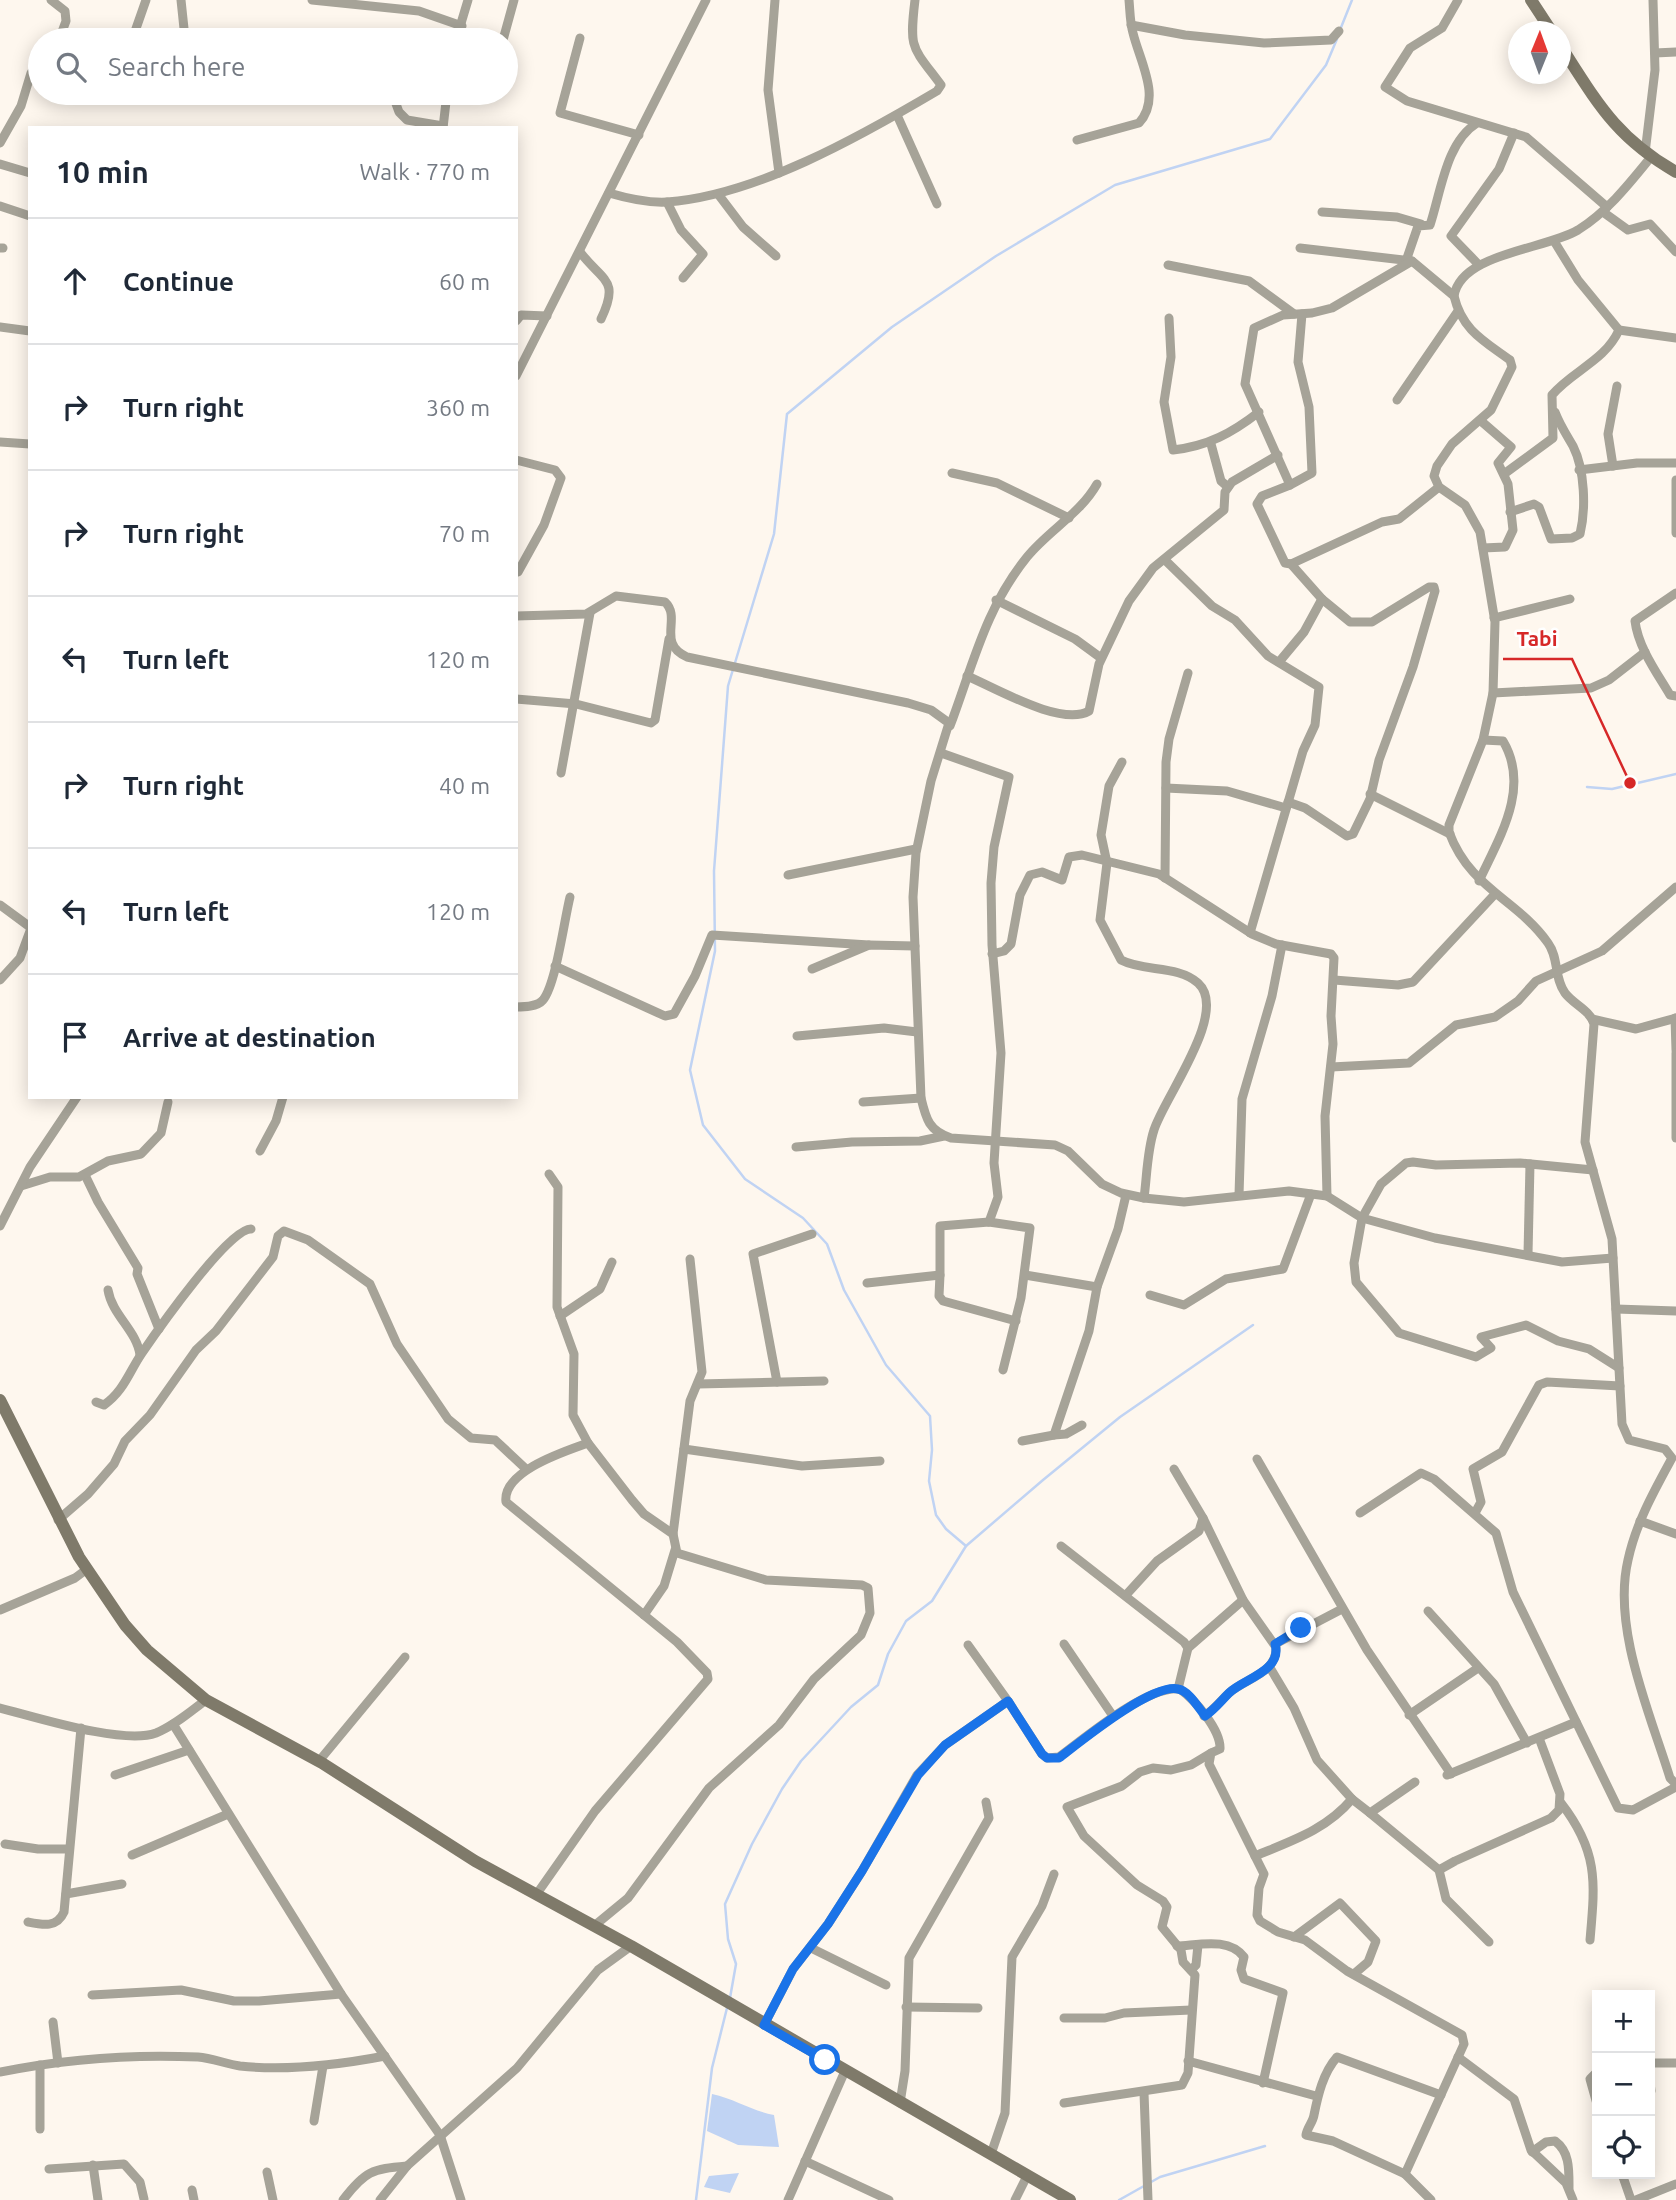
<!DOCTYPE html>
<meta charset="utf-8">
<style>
body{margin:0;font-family:Ubuntu,sans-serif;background:#f6f6f7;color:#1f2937}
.controls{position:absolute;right:21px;bottom:21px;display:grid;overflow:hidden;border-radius:0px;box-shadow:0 4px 18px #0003}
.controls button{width:63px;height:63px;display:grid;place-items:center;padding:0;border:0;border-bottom:2px solid #e0e1e3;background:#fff;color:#1f2937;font:35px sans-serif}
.compass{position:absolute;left:1508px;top:21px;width:63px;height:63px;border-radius:50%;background:#fff;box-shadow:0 4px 18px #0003;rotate:1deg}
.stop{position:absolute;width:21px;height:21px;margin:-16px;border:5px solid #1a73e8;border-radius:50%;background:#fff}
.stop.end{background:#1a73e8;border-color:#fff;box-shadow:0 2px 7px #0008}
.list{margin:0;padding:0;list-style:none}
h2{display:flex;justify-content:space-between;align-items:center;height:91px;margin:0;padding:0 28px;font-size:30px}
h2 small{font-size:23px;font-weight:400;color:#747a83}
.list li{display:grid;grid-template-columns:46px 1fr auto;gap:21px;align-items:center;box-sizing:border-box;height:126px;padding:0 28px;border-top:2px solid #e0e1e3}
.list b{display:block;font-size:26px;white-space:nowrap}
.list em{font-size:23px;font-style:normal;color:#747a83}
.icon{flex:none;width:38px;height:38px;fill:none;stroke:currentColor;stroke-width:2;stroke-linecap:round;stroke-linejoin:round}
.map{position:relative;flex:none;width:1676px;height:2200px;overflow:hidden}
.search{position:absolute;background:#fff;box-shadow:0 4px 18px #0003;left:28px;top:28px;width:490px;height:77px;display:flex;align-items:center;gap:18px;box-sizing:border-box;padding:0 24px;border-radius:38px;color:#747a83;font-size:26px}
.panel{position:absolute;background:#fff;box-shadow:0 4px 18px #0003;left:28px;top:126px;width:490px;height:973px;border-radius:0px}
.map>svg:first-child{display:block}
.water{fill:#c0d3f3}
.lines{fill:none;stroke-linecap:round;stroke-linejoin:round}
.stream{stroke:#c0d3f3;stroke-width:2.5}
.street{stroke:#a6a398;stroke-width:9}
.secondary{stroke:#7f7a6a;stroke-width:12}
.route{stroke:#1a73e8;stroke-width:9}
.leader{fill:none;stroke:#d62828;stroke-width:2.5}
.callout-dot{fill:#d62828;stroke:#fff;stroke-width:2.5}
.callout-label{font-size:21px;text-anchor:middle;font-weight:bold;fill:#d62828;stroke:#fff;stroke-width:5;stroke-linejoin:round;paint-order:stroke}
</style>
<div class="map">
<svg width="1676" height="2200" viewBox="0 0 1676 2200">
<rect width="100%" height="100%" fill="#fef7ee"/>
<!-- water -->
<g class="water">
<path d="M712 2094C735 2099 752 2111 774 2115L779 2147 738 2145 707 2131Z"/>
<polygon points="739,2173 730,2193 704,2187 709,2176"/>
</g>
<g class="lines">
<!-- stream -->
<g class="stream">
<polyline points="1340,30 1352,0"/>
<polyline points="1587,787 1612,789 1676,774"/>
<polyline points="966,1546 946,1529 936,1515 929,1481 932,1450 930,1416 886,1365 844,1290 827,1244 803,1218 745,1179 703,1125 690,1070 715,951 714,871 728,686 774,534 787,414 892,327 996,256 1115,185 1270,139 1326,65 1337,39"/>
<polyline points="730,1998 736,1964 728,1939 725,1904 752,1844 782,1789 801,1761 851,1707 878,1685 888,1654 906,1621 932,1601 966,1546 1043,1480 1120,1417 1253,1325"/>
<polyline points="696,2200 712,2068 727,2008"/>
<polyline points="1119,2200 1160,2177 1265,2146"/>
</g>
<!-- street -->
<g class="street">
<polyline points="51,0 65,11 66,21 59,40"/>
<polyline points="181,0 185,38"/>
<polyline points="312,0 419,11 462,26"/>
<polyline points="775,0 768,90 779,173"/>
<polyline points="1458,0 1442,28 1410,48 1385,87 1407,101 1526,137 1607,207"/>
<polyline points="1131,25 1185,35 1264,43 1331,40 1339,31"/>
<polyline points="580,38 560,113 639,135"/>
<polyline points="132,40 146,0"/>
<polyline points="456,40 468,0"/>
<polyline points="503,40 514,0"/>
<polyline points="1655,53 1676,52"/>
<polyline points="231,93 232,96"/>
<polyline points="392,93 399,112 407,120 443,126"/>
<polyline points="897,115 937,204"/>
<polyline points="443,128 447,93"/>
<path d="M1077 140 1139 123C1162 98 1140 62 1133 33 1130 23 1130 11 1129 0"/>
<polyline points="0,143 21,106 31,73 40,71"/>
<polyline points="1645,153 1655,70 1653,0"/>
<path d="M1651 157C1629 184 1608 211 1578 230 1544 250 1461 253 1454 296 1462 330 1484 341 1510 360L1512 367 1491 410 1452 444 1437 466 1434 476 1439 487 1465 505 1480 532 1495 622 1493 693 1483 740 1449 825V832C1470 889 1517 899 1548 943 1559 958 1554 978 1565 993 1573 1004 1590 1010 1594 1024L1585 1142 1612 1239 1622 1424 1629 1440 1665 1449 1672 1458C1654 1491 1636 1523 1628 1560 1612 1628 1650 1713 1670 1778L1676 1784"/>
<polyline points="0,164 30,173"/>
<path d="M609 193C626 198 649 203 667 202 755 196 861 136 937 91L941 85C912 46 909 50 915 0"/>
<polyline points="718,194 743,227 776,256"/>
<polyline points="667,202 681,230 703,254 683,278"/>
<polyline points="0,206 30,216"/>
<polyline points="1322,212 1397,217 1421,224"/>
<polyline points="1603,212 1628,230 1650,224 1676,252"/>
<polyline points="0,248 3,248"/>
<polyline points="1300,248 1412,261 1454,296"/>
<path d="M580 252C603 282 620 279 601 319"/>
<path d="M1406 261 1418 226 1430 225C1441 192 1446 142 1477 123"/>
<polyline points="1412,261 1332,308 1312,313 1283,315 1254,328 1245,384 1290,485 1262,496 1257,504 1285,563 1291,564 1382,522 1399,519 1439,487"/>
<polyline points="1478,264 1451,236 1499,169 1514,133"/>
<polyline points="1168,265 1249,281 1294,314"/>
<path d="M1169 318 1171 357 1164 402 1173 450C1208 446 1232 433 1259 412"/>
<polyline points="516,321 521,315 547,316"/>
<polyline points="0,327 30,331"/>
<polyline points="1619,330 1676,338"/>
<polyline points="516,376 706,0"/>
<polyline points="1397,400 1458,311"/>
<polyline points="1481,421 1511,447 1498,463 1508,484 1513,530 1505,547 1483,548"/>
<polyline points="0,442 30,444"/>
<polyline points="1211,444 1221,481 1228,487"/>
<polyline points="516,460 555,470 561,478 544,525 518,572"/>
<polyline points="1613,466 1608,434 1617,386"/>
<polyline points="1579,470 1637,463 1676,463"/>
<polyline points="952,473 997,483 1069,518"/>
<path d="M1504 474 1553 438 1552 395C1572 371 1605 361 1619 330L1578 280 1554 241"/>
<polyline points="1676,480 1676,533"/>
<polyline points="1290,485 1312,473 1309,407 1298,362 1302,314"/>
<path d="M1510 512 1534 504 1539 507 1551 539 1572 538 1580 534C1586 509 1585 470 1573 446 1566 434 1560 425 1555 412"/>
<polyline points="1165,560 1212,606 1235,620 1268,656 1319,687 1315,725 1303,751 1250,933"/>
<path d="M1676 593 1635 621C1638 647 1657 673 1670 695L1676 696"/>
<polyline points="996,600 1075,639 1101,658"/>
<path d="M516 616 586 614 616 596 665 602C682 618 656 643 687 657L908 703 931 710 949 723 931 781 916 853 913 897 921 1098C926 1119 929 1131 951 1138L1055 1145 1068 1151 1102 1184 1121 1193 1144 1198 1184 1202 1289 1191 1327 1196 1362 1218 1435 1238 1562 1262 1613 1258"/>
<polyline points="1494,618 1570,599"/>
<polyline points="1279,662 1304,632 1322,599"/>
<path d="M967 676C996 688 1061 727 1089 711L1099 664 1129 601 1153 568 1224 510 1225 492 1232 482 1278 455"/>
<polyline points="1493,693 1591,688 1609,680 1645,652"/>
<polyline points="516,699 576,704 651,723 655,720 669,639"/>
<path d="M950 726C973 665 985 609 1027 557 1049 530 1080 514 1097 484"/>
<polyline points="941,753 1009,777 994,847 991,883 992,945 1001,1053 994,1163 998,1197 989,1222"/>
<path d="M1122 762 1109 786 1101 835 1107 863 1100 920 1121 960C1144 972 1178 965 1198 983 1230 1012 1163 1099 1154 1130 1147 1151 1147 1176 1144 1198"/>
<polyline points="561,773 590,613"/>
<polyline points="1166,788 1227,791 1286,808"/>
<polyline points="1370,794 1450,834"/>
<polyline points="1288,802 1305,808 1347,836 1353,834 1370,799 1379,760 1413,667 1435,591 1434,587 1429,587 1372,622 1350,622 1322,599 1291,564"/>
<polyline points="788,875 916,849"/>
<polyline points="1165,878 1166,762 1169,739 1188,673"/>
<path d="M1479 881C1499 838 1531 788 1503 741L1483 740"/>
<polyline points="0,905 30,927"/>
<polyline points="992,954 1004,951 1011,944 1020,895 1030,875 1042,872 1062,880 1069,857 1082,855 1159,874 1252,934 1276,944 1331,954 1334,958 1331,1016 1333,1044 1325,1116 1327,1196"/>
<polyline points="555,966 665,1016 674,1014 695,976 712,935 869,945"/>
<polyline points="812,969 869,945 915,946"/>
<polyline points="0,980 20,958 30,931"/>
<polyline points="1334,980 1398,985 1413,982 1495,894"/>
<path d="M516 1007C524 1007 537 1007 543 1000 556 984 564 921 570 897"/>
<polyline points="1675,1018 1676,1050"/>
<polyline points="1592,1019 1636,1029 1676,1018"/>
<polyline points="797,1036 884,1028 917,1032"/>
<polyline points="1676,1053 1676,1138"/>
<polyline points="1331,1067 1409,1063 1456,1025 1495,1017 1518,1001 1536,981 1602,951 1676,887"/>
<polyline points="863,1102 921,1098"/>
<polyline points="796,1147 852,1142 920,1141 944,1136"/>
<polyline points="260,1151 276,1121 283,1097"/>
<polyline points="1593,1170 1520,1163 1436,1165 1413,1162 1406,1163 1381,1184 1362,1218 1354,1263 1356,1282 1399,1333 1476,1357 1491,1348 1481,1337 1526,1325 1558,1341 1589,1349 1619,1368"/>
<polyline points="549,1174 558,1187 557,1307 574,1354 573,1415 588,1443 632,1500 644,1514 673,1534 677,1553 766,1580 862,1585 868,1588 870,1613 861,1635 814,1679 779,1725 709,1788 628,1898 594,1926"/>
<polyline points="85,1175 98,1202 138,1268 137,1274 159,1329"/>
<polyline points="21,1186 50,1177 79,1177 108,1161 141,1154 161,1133 168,1102"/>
<polyline points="1239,1195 1242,1099 1272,996 1282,945"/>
<polyline points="0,1226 30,1167 77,1097"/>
<polyline points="1528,1254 1530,1164"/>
<polyline points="940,1275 939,1296 943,1301 1016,1321"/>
<polyline points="1025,1275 1097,1287"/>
<polyline points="867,1283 940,1275 940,1226 989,1222 1030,1228 1021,1298 1003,1370"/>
<path d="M108 1290C112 1315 137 1331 140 1355"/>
<polyline points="1150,1295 1184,1305 1226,1279 1283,1269 1311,1194"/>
<polyline points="1616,1309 1676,1311"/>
<polyline points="560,1316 600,1289 612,1262"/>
<polyline points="777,1382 753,1254 812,1234"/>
<polyline points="698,1384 824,1381"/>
<path d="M96 1402 104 1405C124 1391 129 1372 142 1353 157 1331 229 1228 251 1229"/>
<polyline points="1082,1425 1066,1434 1054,1435 1089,1331 1097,1287 1118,1229 1126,1195"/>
<polyline points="1022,1441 1054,1435"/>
<polyline points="684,1449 802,1466 880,1461"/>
<polyline points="1257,1459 1367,1650 1451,1774"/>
<path d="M1174 1469 1203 1518 1243 1600 1276 1647C1277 1674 1245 1678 1229 1693 1220 1701 1215 1709 1204 1716"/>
<polyline points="1360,1513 1421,1473 1434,1479 1496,1533 1513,1592 1618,1808 1633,1810 1676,1787"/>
<polyline points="1475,1513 1481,1502 1473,1469 1502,1452 1539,1385 1547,1382 1620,1386"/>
<polyline points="58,1520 88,1494 114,1464 125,1441 150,1415 196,1350 216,1331 273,1257 278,1236 284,1231 308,1240 370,1284 397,1344 448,1419 471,1438 495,1440 526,1469"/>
<polyline points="1640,1521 1676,1534"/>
<polyline points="673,1534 690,1401 702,1372 690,1259"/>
<polyline points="1061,1546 1184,1642 1188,1648 1178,1689"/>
<polyline points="1126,1595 1157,1561 1199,1531 1203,1518"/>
<polyline points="0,1610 75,1578 87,1569"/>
<polyline points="1428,1611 1494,1684 1527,1743"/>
<polyline points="644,1615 664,1586 675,1550"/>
<polyline points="1064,1644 1113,1716"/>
<polyline points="1275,1644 1342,1609"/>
<polyline points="968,1645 1008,1701"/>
<polyline points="1188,1648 1243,1600"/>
<polyline points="1269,1666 1294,1708 1317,1760 1352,1799 1370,1813 1415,1782"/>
<path d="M0 1708C36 1717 123 1745 156 1733 174 1726 191 1711 206 1700"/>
<polyline points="1409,1715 1478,1668"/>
<polyline points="173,1724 341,1994 440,2135 461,2200"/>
<polyline points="319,1761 405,1657"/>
<polyline points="115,1775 189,1750"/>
<polyline points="1447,1775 1576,1722"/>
<path d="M1561 1803C1599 1852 1595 1883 1590 1940"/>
<polyline points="1370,1813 1439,1870 1455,1861 1551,1818 1559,1810 1560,1794 1539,1738"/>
<polyline points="5,1844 38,1849 68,1849"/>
<polyline points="132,1855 228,1814"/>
<path d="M1255 1856C1291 1841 1326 1830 1352 1799"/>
<polyline points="1439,1870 1446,1899 1489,1942"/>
<polyline points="66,1894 122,1884"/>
<path d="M536 1895 595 1811 708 1679 707 1673 677 1642 506 1502C502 1471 566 1451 588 1443"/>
<path d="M28 1922C43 1925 57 1928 64 1912L81 1728"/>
<polyline points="1294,1937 1340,1903 1376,1941 1368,1962 1354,1974"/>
<path d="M1177 1946C1199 1945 1229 1937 1244 1957L1241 1970 1244 1979 1283 1993 1263 2083"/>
<polyline points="811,1948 886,1985"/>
<polyline points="1191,1970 1196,1965 1198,1945"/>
<polyline points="92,1995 181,1990 234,2001 259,2001 341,1994"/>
<polyline points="906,2007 978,2008"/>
<polyline points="1064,2018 1105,2018 1124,2013 1191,2010"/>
<polyline points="53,2022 58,2063"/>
<path d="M764 2025 793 1969 828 1924 862 1871 917 1775 945 1745 1008 1701 1042 1754 1047 1758 1059 1757C1085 1738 1147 1685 1180 1689 1195 1700 1221 1730 1220 1749L1211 1753 1209 1764 1264 1874 1259 1888 1257 1915 1260 1921 1278 1932 1305 1940 1347 1971 1462 2035 1464 2044 1405 2174 1431 2200"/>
<polyline points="1458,2057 1514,2099 1531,2150 1566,2183 1573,2200"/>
<polyline points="1188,2061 1316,2096"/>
<polyline points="1650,2063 1676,2063"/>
<path d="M0 2072C65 2059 132 2054 198 2057 212 2058 226 2064 240 2066 288 2071 338 2065 385 2056"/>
<polyline points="1597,2072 1590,2079 1597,2104"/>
<polyline points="1650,2082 1651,2091"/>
<polyline points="1144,2093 1148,2200"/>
<polyline points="900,2103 905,2071 909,1958 989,1818 986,1802"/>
<polyline points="1064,2103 1182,2085 1188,2073 1195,1975 1183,1962 1181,1950 1162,1927 1167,1907 1163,1901 1137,1885 1084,1836 1067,1807 1122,1786 1140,1772 1153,1768 1171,1770 1191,1765 1211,1753"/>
<polyline points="314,2121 323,2066"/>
<polyline points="40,2129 40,2065"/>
<path d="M1532 2152 1546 2142 1555 2141C1570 2152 1569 2170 1569 2188"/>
<polyline points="991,2154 1005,2113 1012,1957 1042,1906 1054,1874"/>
<polyline points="805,2161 889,2200"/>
<polyline points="93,2165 98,2200"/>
<polyline points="49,2169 124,2164 140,2182 144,2199"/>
<polyline points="267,2172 273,2200"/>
<path d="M1405 2174 1333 2141 1306 2135C1307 2128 1313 2122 1314 2115 1318 2095 1323 2073 1337 2057L1441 2095"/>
<polyline points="1622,2174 1631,2200"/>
<polyline points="192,2190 194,2200"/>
<path d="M343 2200C365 2171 372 2169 407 2166"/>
<polyline points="380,2200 407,2166 517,2068 598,1970 631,1946"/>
<polyline points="788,2200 845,2071"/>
<polyline points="1015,2200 1027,2176"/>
<polyline points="1636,2200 1676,2184"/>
</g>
<!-- secondary -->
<g class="secondary">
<polyline points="1531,0 1552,32"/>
<path d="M1560 45C1597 102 1615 137 1676 172"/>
<polyline points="0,1400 79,1557 125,1625 147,1650 206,1700 322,1763 475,1861 631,1946 1070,2200"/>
</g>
</g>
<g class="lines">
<!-- route -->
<path class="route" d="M825 2060 764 2025 793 1969 828 1924 862 1871 918 1775 945 1745 1008 1701 1042 1754 1047 1758H1059C1080 1742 1152 1683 1178 1689 1189 1691 1198 1707 1205 1716 1215 1709 1220 1702 1229 1693 1243 1679 1283 1671 1275 1644L1301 1628"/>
</g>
<!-- callouts -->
<path class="leader" d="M1630 783L1572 659H1503"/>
<circle class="callout-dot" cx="1630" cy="783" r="7"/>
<g class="callout-label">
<text x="1537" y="646">Tabi</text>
</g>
</svg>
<div class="controls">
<button>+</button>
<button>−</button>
<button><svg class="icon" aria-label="locate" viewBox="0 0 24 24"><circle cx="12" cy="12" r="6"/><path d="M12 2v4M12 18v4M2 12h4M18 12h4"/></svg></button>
</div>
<svg class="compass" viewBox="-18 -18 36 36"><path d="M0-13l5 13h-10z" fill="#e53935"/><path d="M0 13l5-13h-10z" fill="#747a83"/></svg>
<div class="stop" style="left:825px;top:2060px"></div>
<div class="stop end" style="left:1301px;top:1628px"></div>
<div class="search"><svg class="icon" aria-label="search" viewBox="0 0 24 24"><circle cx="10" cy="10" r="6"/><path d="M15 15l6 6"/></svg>Search here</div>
<section class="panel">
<h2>10 min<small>Walk · 770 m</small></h2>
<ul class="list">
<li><svg class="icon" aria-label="ahead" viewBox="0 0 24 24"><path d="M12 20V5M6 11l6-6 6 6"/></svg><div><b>Continue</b></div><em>60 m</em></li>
<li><svg class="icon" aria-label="right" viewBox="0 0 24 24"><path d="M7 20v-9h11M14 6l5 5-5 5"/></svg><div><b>Turn right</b></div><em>360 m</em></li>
<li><svg class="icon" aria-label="right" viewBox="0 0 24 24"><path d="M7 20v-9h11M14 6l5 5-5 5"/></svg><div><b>Turn right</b></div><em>70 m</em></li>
<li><svg class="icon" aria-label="left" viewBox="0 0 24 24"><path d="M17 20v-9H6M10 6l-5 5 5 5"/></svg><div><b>Turn left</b></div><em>120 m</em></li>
<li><svg class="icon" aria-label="right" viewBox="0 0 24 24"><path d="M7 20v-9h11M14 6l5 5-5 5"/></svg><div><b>Turn right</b></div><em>40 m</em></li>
<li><svg class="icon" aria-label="left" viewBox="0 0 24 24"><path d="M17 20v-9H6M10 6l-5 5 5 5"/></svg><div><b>Turn left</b></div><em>120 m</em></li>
<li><svg class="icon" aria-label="arrive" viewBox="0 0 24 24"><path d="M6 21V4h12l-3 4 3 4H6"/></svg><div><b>Arrive at destination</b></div></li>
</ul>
</section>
</div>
